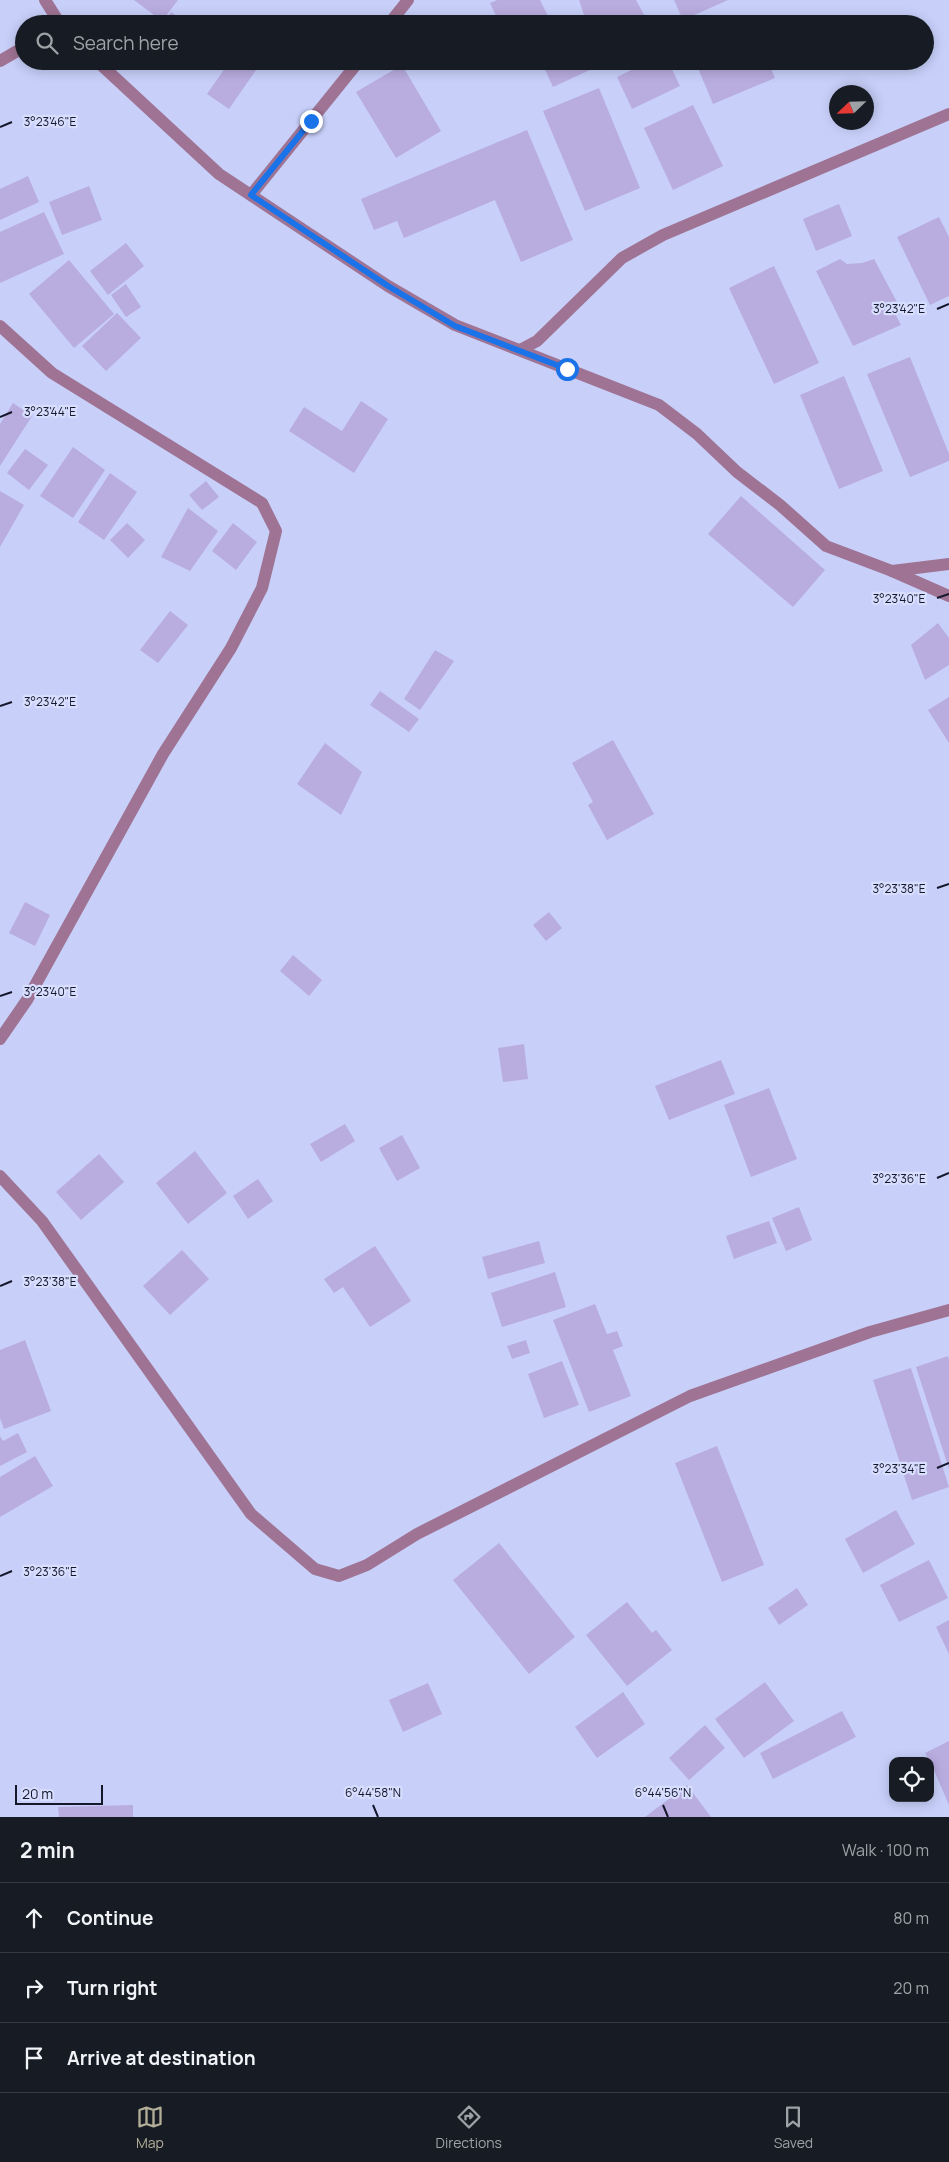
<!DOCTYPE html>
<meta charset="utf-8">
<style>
body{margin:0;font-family:Manrope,sans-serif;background:#20242c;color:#f1f3f6}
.controls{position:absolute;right:15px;bottom:15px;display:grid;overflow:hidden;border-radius:10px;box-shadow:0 2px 12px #0003}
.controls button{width:45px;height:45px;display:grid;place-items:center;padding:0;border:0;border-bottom:1px solid #363941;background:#171b24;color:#f1f3f6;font:25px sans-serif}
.compass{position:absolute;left:829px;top:85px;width:45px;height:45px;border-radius:50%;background:#171b24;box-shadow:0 2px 12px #0003;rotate:247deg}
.scale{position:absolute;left:15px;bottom:12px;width:88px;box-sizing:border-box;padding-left:5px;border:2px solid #15172a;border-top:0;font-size:14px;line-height:18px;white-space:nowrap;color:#15172a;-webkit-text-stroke:4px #d7defe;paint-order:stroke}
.stop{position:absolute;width:15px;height:15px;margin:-11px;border:4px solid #1a73e8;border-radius:50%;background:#fff}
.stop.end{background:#1a73e8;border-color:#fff;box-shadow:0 1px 5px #0008}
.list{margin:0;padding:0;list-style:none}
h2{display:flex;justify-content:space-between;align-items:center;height:65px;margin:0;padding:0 20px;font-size:21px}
h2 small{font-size:16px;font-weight:400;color:#9ea1a6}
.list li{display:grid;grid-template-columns:32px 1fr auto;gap:15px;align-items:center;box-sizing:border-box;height:70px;padding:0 20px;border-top:1px solid #363941}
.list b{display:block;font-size:19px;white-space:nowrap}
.list em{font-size:16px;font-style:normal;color:#9ea1a6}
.icon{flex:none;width:28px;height:28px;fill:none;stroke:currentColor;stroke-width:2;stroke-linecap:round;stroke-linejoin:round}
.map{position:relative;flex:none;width:949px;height:1817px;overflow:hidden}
.search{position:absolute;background:#171b24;box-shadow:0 2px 12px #0003;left:15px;right:15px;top:15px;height:55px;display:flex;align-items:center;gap:12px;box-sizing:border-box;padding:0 18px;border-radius:28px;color:#9ea1a6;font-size:19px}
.sheet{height:275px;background:#171b24}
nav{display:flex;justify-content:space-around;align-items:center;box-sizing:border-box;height:70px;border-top:1px solid #363941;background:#171b24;font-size:14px;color:#9ea1a6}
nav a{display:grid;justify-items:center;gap:2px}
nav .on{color:#b2ae98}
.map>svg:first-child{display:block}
.building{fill:#b9acdf}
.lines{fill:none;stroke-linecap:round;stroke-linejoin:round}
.minor{stroke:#9f7393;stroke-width:12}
.route{stroke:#1a73e8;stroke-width:6}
.ticks{fill:none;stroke:#15172a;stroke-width:2}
.ticks-label{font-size:12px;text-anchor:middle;fill:#15172a;stroke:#d7defe;stroke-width:4.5;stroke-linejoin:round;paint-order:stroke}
</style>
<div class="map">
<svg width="949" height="1817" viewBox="0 0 949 1817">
<rect width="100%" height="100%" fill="#c8d0fa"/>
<!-- building -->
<g class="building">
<polygon points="134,0 178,0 162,21"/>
<polygon points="497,0 540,0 552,24 500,24 490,3"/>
<polygon points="579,0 636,0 649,24 587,24"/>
<polygon points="674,0 728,0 683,20"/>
<polygon points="171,12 187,24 163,24"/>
<polygon points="131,15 140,24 123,24"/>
<polygon points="230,61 243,61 256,70 229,109 207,94"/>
<polygon points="541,61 589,61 592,69 553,87"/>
<polygon points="650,61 668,61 680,86 632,109 617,77"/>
<polygon points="695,61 768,61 775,78 713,104"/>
<polygon points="402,65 441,131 396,158 356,92"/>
<polygon points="599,88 640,188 585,211 543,111"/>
<polygon points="693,105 723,166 673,190 644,128"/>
<polygon points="527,130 573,240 521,262 495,200 404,238 397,221 374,230 361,199"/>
<polygon points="28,176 39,202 0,220 0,189"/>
<polygon points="89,186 102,220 62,235 49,202"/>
<polygon points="839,204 852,236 816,251 803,219"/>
<polygon points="44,212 64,254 0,283 0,232"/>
<polygon points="939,217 949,237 949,296 930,305 897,237"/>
<polygon points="126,243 144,266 108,295 90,271"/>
<polygon points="840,259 847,264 862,263 874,259 898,304 892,308 901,325 853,346 816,271"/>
<polygon points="69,260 114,314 74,348 29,294"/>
<polygon points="774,266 819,363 774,384 729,288"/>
<polygon points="126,284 141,307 126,317 111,295"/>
<polygon points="117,313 141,338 106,371 82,346"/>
<polygon points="910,357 949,454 949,461 910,477 867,374"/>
<polygon points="844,376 883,471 839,489 800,395"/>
<polygon points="361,401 388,419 354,473 289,431 304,407 342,431"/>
<polygon points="13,403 32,416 0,466 0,424"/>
<polygon points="73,447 105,470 73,518 40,496"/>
<polygon points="25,449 48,465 29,490 7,473"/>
<polygon points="110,473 137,492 104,540 78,522"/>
<polygon points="206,481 219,497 202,510 189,495"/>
<polygon points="0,491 24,505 0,547"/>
<polygon points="741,496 825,570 793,607 708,534"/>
<polygon points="188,508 218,531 190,571 161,557"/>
<polygon points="127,523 145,540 128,558 110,540"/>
<polygon points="233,523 257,542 236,570 212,551"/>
<polygon points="170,611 188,625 158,663 140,650"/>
<polygon points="938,623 949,638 949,665 925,680 911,645"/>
<polygon points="435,650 454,661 420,710 404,699"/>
<polygon points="380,691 419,719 409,732 370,705"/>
<polygon points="949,697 949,743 928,710"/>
<polygon points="613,740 654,814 607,840 588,805 593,802 572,763"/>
<polygon points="325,743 362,772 341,815 297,784"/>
<polygon points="25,902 50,915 35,946 9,933"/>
<polygon points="549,912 562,928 546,941 533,925"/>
<polygon points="293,955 322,980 309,996 280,971"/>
<polygon points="524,1044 528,1079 503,1082 498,1048"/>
<polygon points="721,1060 735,1094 669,1120 655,1086"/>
<polygon points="769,1088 797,1159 751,1177 724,1105"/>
<polygon points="345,1124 355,1141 321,1162 310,1144"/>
<polygon points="402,1135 420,1168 397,1181 379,1148"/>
<polygon points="195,1151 227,1193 188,1224 156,1183"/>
<polygon points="99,1154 124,1182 81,1220 56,1192"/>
<polygon points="258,1179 273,1201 248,1219 233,1196"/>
<polygon points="799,1207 812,1240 786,1251 772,1218"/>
<polygon points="769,1221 777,1243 734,1259 726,1236"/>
<polygon points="539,1241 545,1263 488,1279 482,1257"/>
<polygon points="375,1246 411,1301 370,1327 343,1287 334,1293 324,1279"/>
<polygon points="182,1250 209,1279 170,1315 143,1286"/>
<polygon points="555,1272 566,1307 502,1327 491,1293"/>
<polygon points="595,1304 607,1334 617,1331 623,1346 613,1350 631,1396 589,1412 553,1320"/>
<polygon points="25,1340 51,1411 4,1429 0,1418 0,1350"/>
<polygon points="526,1340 530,1353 512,1359 507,1346"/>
<polygon points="948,1356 949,1360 949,1469 916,1367"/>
<polygon points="562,1361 579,1405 544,1418 528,1374"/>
<polygon points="911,1368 949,1487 912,1500 873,1380"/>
<polygon points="18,1433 27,1452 0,1466 0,1436 3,1441"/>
<polygon points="717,1446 764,1565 722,1582 675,1463"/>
<polygon points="35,1456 53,1486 0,1517 0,1477"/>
<polygon points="896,1510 915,1544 863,1573 845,1539"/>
<polygon points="499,1543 575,1637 529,1674 453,1580"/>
<polygon points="929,1560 948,1598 899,1622 880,1585"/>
<polygon points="797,1588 808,1605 779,1625 768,1608"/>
<polygon points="627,1602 652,1633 656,1630 672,1650 627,1686 586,1635"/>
<polygon points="949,1620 949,1654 936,1627"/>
<polygon points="765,1682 794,1721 744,1758 715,1719"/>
<polygon points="428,1683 442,1714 403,1732 389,1700"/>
<polygon points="623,1692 645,1724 597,1758 575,1727"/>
<polygon points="842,1711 856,1737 773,1779 760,1753"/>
<polygon points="705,1725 725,1748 689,1780 669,1758"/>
<polygon points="949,1741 949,1805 930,1761 925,1753"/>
<polygon points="687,1785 711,1817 645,1817"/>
<polygon points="133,1805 133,1817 59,1817 58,1807"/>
</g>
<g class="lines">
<!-- minor -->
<g class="minor">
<polyline points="45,0 60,24"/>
<polyline points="389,24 408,0"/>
<polyline points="0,61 24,47"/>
<polyline points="97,61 219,174 388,286 455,325 659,405 697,434 737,472 780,505 826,546 892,571 949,596"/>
<polyline points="251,195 359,61"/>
<polyline points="0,326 52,373 262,503 276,531 262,588 231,648 163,754 27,1000 0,1039"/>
<polyline points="520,350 537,341 622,258 663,235 949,114"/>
<polyline points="892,571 949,564"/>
<polyline points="0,1176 42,1221 251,1514 315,1569 339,1576 367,1565 417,1534 690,1396 870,1332 949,1310"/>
</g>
</g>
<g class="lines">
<!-- route -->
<polyline class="route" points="311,121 251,195 388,286 455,326 567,369"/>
</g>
<!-- ticks -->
<path class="ticks" d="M0 127 12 122M937 309 949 304M0 417 12 412M937 598 949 594M0 706 12 702M937 888 949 884M0 996 12 992M937 1178 949 1173M0 1286 12 1281M937 1468 949 1463M0 1576 12 1571M373 1805 378 1817M663 1805 668 1817"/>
<g class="ticks-label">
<text x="50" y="126">3°23'46"E</text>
<text x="899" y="313">3°23'42"E</text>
<text x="50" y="416">3°23'44"E</text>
<text x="899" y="603">3°23'40"E</text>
<text x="50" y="706">3°23'42"E</text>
<text x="899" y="893">3°23'38"E</text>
<text x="50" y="996">3°23'40"E</text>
<text x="899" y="1183">3°23'36"E</text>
<text x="50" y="1286">3°23'38"E</text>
<text x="899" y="1473">3°23'34"E</text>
<text x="50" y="1576">3°23'36"E</text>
<text x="373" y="1797">6°44'58"N</text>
<text x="663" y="1797">6°44'56"N</text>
</g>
</svg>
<div class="controls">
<button><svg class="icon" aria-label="locate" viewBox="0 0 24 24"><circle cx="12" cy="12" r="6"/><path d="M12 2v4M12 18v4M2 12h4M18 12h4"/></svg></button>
</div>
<svg class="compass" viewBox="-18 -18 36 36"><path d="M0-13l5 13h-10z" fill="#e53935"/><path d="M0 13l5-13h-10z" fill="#9ea1a6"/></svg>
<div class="scale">20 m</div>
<div class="stop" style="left:567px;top:369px"></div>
<div class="stop end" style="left:311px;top:121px"></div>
<div class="search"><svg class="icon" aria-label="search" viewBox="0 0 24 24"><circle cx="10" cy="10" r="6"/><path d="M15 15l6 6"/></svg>Search here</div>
</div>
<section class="sheet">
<h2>2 min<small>Walk · 100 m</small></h2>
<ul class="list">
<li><svg class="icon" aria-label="ahead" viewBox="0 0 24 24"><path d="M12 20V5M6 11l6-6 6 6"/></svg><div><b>Continue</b></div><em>80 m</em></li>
<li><svg class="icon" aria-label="right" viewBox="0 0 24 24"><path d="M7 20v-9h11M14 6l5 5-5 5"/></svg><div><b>Turn right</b></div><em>20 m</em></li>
<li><svg class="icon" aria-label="arrive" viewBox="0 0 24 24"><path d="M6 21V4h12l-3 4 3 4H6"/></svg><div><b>Arrive at destination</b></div></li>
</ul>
</section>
<nav>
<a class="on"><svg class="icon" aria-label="map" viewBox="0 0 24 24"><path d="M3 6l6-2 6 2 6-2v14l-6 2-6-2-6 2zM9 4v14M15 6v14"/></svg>Map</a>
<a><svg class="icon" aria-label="directions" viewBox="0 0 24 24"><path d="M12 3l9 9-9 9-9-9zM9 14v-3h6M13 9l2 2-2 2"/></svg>Directions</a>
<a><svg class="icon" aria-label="saved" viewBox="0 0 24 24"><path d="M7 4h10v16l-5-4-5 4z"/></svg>Saved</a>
</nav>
